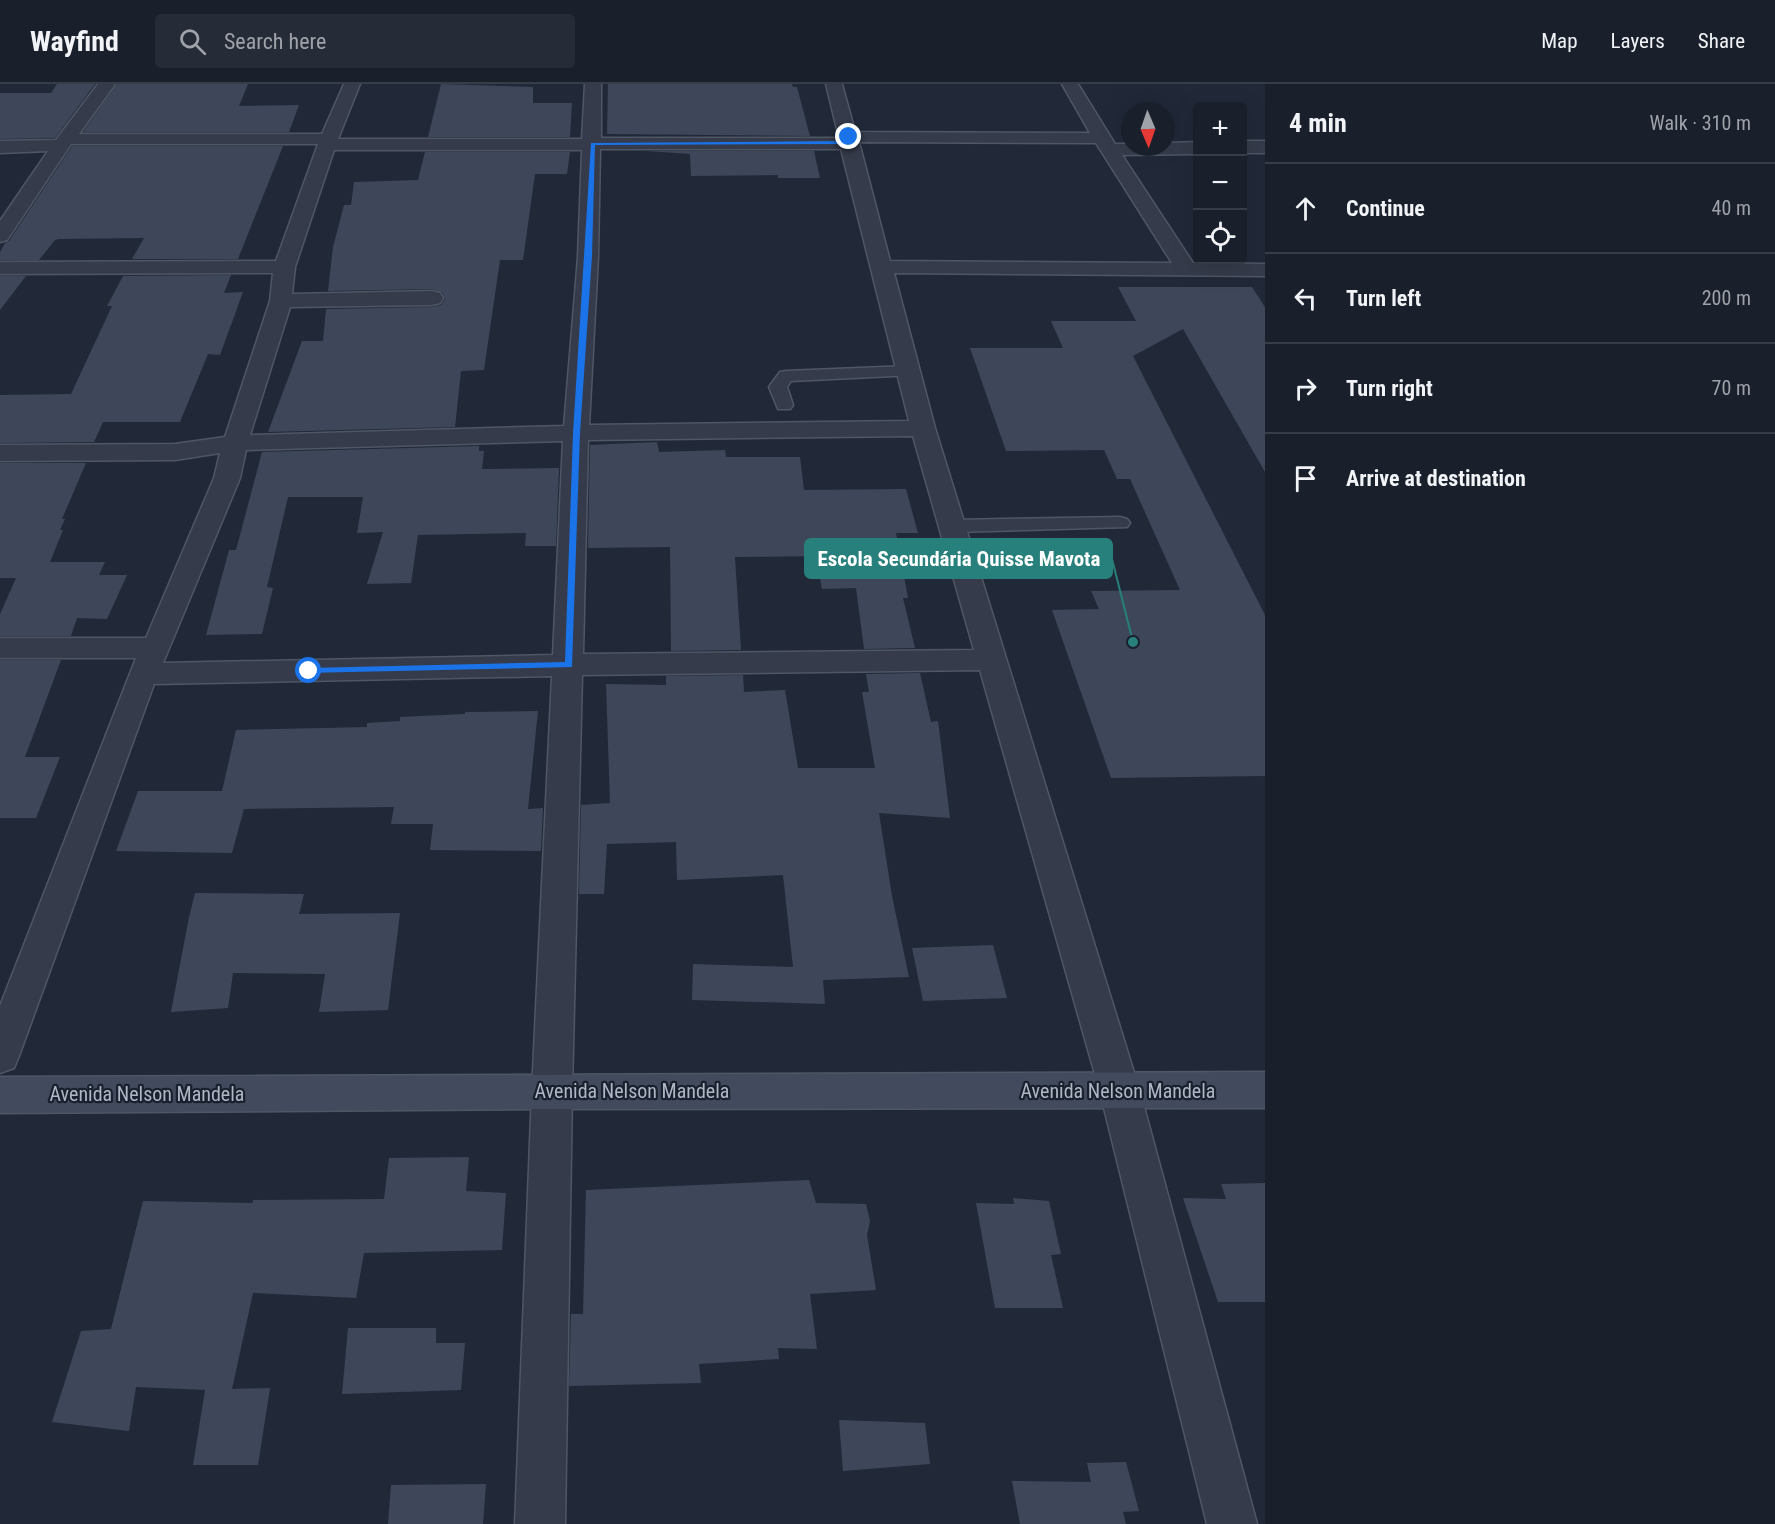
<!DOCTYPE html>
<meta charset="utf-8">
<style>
body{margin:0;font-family:"Roboto Condensed",sans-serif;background:#262c37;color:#f1f3f6}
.controls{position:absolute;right:18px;top:18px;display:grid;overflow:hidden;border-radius:6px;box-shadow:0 6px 24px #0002}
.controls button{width:54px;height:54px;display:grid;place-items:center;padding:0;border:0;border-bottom:2px solid #373d47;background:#191f2b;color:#f1f3f6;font:30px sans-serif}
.compass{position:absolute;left:1121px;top:18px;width:54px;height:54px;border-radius:50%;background:#191f2b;box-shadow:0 6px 24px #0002;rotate:178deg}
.stop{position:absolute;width:18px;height:18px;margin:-14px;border:4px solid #1a73e8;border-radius:50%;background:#fff}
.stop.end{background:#1a73e8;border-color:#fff;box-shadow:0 2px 6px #0008}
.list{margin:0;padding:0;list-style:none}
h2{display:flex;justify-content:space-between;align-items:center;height:78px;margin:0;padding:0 24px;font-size:26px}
h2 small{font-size:20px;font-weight:400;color:#9fa2a9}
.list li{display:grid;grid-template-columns:39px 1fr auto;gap:18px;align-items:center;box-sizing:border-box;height:90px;padding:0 24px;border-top:2px solid #373d47}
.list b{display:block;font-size:22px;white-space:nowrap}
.list em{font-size:20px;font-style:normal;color:#9fa2a9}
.icon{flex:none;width:33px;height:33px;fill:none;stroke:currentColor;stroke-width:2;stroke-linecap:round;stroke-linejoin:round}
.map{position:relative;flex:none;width:1265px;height:1440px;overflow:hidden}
header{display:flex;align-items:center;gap:36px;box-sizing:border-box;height:84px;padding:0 30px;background:#191f2b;border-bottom:2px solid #373d47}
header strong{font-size:28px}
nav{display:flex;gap:33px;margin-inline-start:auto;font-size:21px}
.search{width:420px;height:54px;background:#262c37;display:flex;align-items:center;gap:15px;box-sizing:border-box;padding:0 21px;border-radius:6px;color:#9fa2a9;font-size:22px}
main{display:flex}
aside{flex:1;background:#191f2b}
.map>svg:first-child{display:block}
.building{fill:#3d4759}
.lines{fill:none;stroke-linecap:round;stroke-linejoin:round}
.lane-casing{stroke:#4f5664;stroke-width:3}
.street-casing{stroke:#4f5664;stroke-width:3}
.secondary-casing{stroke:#4f5664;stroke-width:3}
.lane{fill:#353b4a;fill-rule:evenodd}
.street{fill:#353b4a;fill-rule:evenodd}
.secondary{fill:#424a5d;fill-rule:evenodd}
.route{fill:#1a73e8}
.labels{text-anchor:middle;stroke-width:4.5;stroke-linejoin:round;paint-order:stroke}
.street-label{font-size:20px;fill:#afb6c6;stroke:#1a212e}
.leader{fill:none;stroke:#27807b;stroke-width:2}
.callout-dot{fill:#27807b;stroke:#1a212e;stroke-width:2}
.callout{fill:#27807b;stroke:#27807b;stroke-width:2}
.callout-label{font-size:21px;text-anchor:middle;font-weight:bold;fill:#fff}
</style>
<header>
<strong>Wayfind</strong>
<div class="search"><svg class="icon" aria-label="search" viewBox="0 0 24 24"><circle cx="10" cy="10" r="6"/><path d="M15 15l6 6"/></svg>Search here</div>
<nav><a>Map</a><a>Layers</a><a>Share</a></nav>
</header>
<main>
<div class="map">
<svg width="1265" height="1440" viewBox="0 0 1265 1440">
<rect width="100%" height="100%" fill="#212939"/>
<!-- building -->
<g class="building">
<polygon points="57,0 95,0 55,54 0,55 0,9 51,9"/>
<polygon points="117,0 248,0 239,22 299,21 289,48 83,48"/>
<polygon points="441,0 533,3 533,19 572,19 570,53 428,53"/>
<polygon points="608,0 792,0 793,3 797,3 810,52 607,50"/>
<polygon points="72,62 283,62 238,175 132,175 144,154 59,155 55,156 39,176 0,176 0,168 5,159 9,157"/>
<polygon points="646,67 814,67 820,94 778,94 778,91 691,92 690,70"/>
<polygon points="425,68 570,68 567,90 535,90 523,176 500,176 484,286 461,287 455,343 268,348 302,257 323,257 326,225 432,223 441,221 445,215 442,208 432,205 328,207 333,163 344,121 351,121 354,98 418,96"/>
<polygon points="231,191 224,209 243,208 220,271 208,270 180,338 103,338 94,358 0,359 0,311 71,310 112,222 107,222 123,192"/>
<polygon points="0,192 26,192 0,226"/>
<polygon points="1118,203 1252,203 1265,223 1265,388 1183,245 1133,272 1265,531 1265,692 1111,694 1052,526 1099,525 1091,507 1180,506 1130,395 1117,395 1104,366 1006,367 970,264 1063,264 1051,237 1136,237"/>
<polygon points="657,358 659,368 725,366 726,373 800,373 804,406 906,405 918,449 896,449 908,514 903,514 915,564 864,565 856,504 822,505 816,472 735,473 741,566 671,567 670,463 588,464 590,361"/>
<polygon points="479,362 479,367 484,367 482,385 559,384 556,462 525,462 526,449 418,451 411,499 367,500 383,448 357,449 363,413 288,413 267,503 273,504 262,550 206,551 229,466 236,466 262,368"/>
<polygon points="0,379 86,379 62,435 65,435 60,446 63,446 50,478 105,478 99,491 127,491 107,535 77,534 71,552 0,552 0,530 16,494 0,494"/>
<polygon points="0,576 61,576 25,673 60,673 36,734 0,734"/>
<polygon points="920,589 931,638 938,637 950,734 879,729 892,812 909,893 823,896 825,920 692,916 693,880 793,883 783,791 677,796 676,758 607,760 604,810 579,810 581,721 610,719 606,600 666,601 666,592 743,591 744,608 785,606 798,684 875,684 862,608 869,608 866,590"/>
<polygon points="538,627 528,725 543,724 541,767 430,766 433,740 391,740 394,723 244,725 232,769 116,767 138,707 222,707 236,646 367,643 367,639 400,637 400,633 465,630 465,628"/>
<polygon points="195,809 304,810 299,830 400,829 388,926 319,928 325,890 233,889 228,924 171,928 189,833"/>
<polygon points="993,861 1007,914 923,917 912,864"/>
<polygon points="469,1073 466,1107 506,1109 502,1166 364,1169 356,1214 253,1209 232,1305 270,1304 258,1381 193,1381 205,1306 207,1306 136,1303 129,1347 52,1338 81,1247 111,1245 143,1117 252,1119 253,1116 384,1115 389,1074"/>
<polygon points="809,1096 816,1119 866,1120 870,1137 867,1151 876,1206 810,1210 817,1265 778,1264 779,1275 699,1280 701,1299 569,1302 571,1230 583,1230 586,1106"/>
<polygon points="1265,1099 1265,1218 1218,1218 1183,1114 1226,1115 1221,1100"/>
<polygon points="1013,1114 1049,1117 1061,1170 1051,1171 1063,1224 995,1224 976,1119 1014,1120"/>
<polygon points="348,1244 436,1244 436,1259 465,1259 461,1306 342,1310"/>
<polygon points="839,1336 925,1339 930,1380 843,1387"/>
<polygon points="1126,1378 1139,1427 1123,1428 1126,1440 1020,1440 1012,1397 1091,1398 1087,1379"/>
<polygon points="486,1400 483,1440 388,1440 391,1401"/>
</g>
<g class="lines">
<!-- lane casing -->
<g class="lane-casing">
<g id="lane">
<polygon points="908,282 914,283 916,287 914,291 791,297 787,303 793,321 790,325 778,325 769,303 780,288 786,287"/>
<polygon points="1120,433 1127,435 1130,439 1127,443 953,448 946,446 943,442 946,438 953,436"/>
</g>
</g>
<!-- street casing -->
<g class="street-casing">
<g id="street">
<path d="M98 0H115L79 50H322L344 0H360L338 55H582L585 0H601V54H839L826 0H842L855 48 1090 49 1062 0H1078L1115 60H1130V63H1166V59L1198 58V70L1122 71 1193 179 1265 180V192L894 189 935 344 1140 1008 1257 1440H1207L1100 1008 980 586 582 591 572 1007 565 1440H515L532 1007 552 592 154 600 19 972 14 984 0 989V922L136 574H0V554H146L214 394 220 369 175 376 0 377V361L175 360 225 353 270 217 273 189 0 190V178L276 177 318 60H71L7 156 0 158V137L48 67 0 69V57L56 56ZM859 58 1096 59 1172 179 890 177ZM600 65H841L909 337 589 341 598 173ZM334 66H582L578 173 564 342 250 351 290 223 432 221 440 219 443 214 440 209 432 207 292 210 295 183ZM913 352 974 566 583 570 588 356ZM563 357 553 571 163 579 240 394 246 366Z"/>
<rect x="1242" y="57" width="23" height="12"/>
</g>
</g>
<!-- secondary casing -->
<g class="secondary-casing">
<polygon id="secondary" points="1265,988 1265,1024 552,1025 0,1029 0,993"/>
</g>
<!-- lane -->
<use href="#lane" class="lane"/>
<!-- street -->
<use href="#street" class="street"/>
<!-- secondary -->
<use href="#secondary" class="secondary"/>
</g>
<!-- route -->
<polygon class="route" points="849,52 851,53 852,60 595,61 592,172 580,349 572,583 305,589 304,587 309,584 565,578 573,349 591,59 847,57 846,53"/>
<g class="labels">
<!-- street labels -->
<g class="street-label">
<text x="632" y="1014">Avenida Nelson Mandela</text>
<text x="1118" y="1014">Avenida Nelson Mandela</text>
<text x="147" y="1017">Avenida Nelson Mandela</text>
</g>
</g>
<!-- callouts -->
<path class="leader" d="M1133 558L1112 475"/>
<circle class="callout-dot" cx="1133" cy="558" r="6"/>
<rect class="callout" x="805" y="455" width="307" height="39" rx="6"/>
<g class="callout-label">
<text x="959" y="482">Escola Secundária Quisse Mavota</text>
</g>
</svg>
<div class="controls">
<button>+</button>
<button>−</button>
<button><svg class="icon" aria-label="locate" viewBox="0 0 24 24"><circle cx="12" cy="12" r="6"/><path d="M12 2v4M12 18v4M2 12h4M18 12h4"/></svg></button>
</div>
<svg class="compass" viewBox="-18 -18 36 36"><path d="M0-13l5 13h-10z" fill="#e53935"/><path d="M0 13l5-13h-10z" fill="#9fa2a9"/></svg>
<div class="stop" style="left:309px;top:587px"></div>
<div class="stop end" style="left:849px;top:53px"></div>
</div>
<aside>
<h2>4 min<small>Walk · 310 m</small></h2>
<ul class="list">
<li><svg class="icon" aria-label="ahead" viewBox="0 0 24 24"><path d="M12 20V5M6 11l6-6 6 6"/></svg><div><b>Continue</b></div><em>40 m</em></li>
<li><svg class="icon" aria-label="left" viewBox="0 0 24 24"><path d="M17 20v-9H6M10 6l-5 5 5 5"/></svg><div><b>Turn left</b></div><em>200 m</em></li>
<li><svg class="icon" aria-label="right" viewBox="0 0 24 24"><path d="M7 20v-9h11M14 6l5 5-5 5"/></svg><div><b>Turn right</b></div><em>70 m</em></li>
<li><svg class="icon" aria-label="arrive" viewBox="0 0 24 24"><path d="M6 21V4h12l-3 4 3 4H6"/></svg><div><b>Arrive at destination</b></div></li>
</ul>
</aside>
</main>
